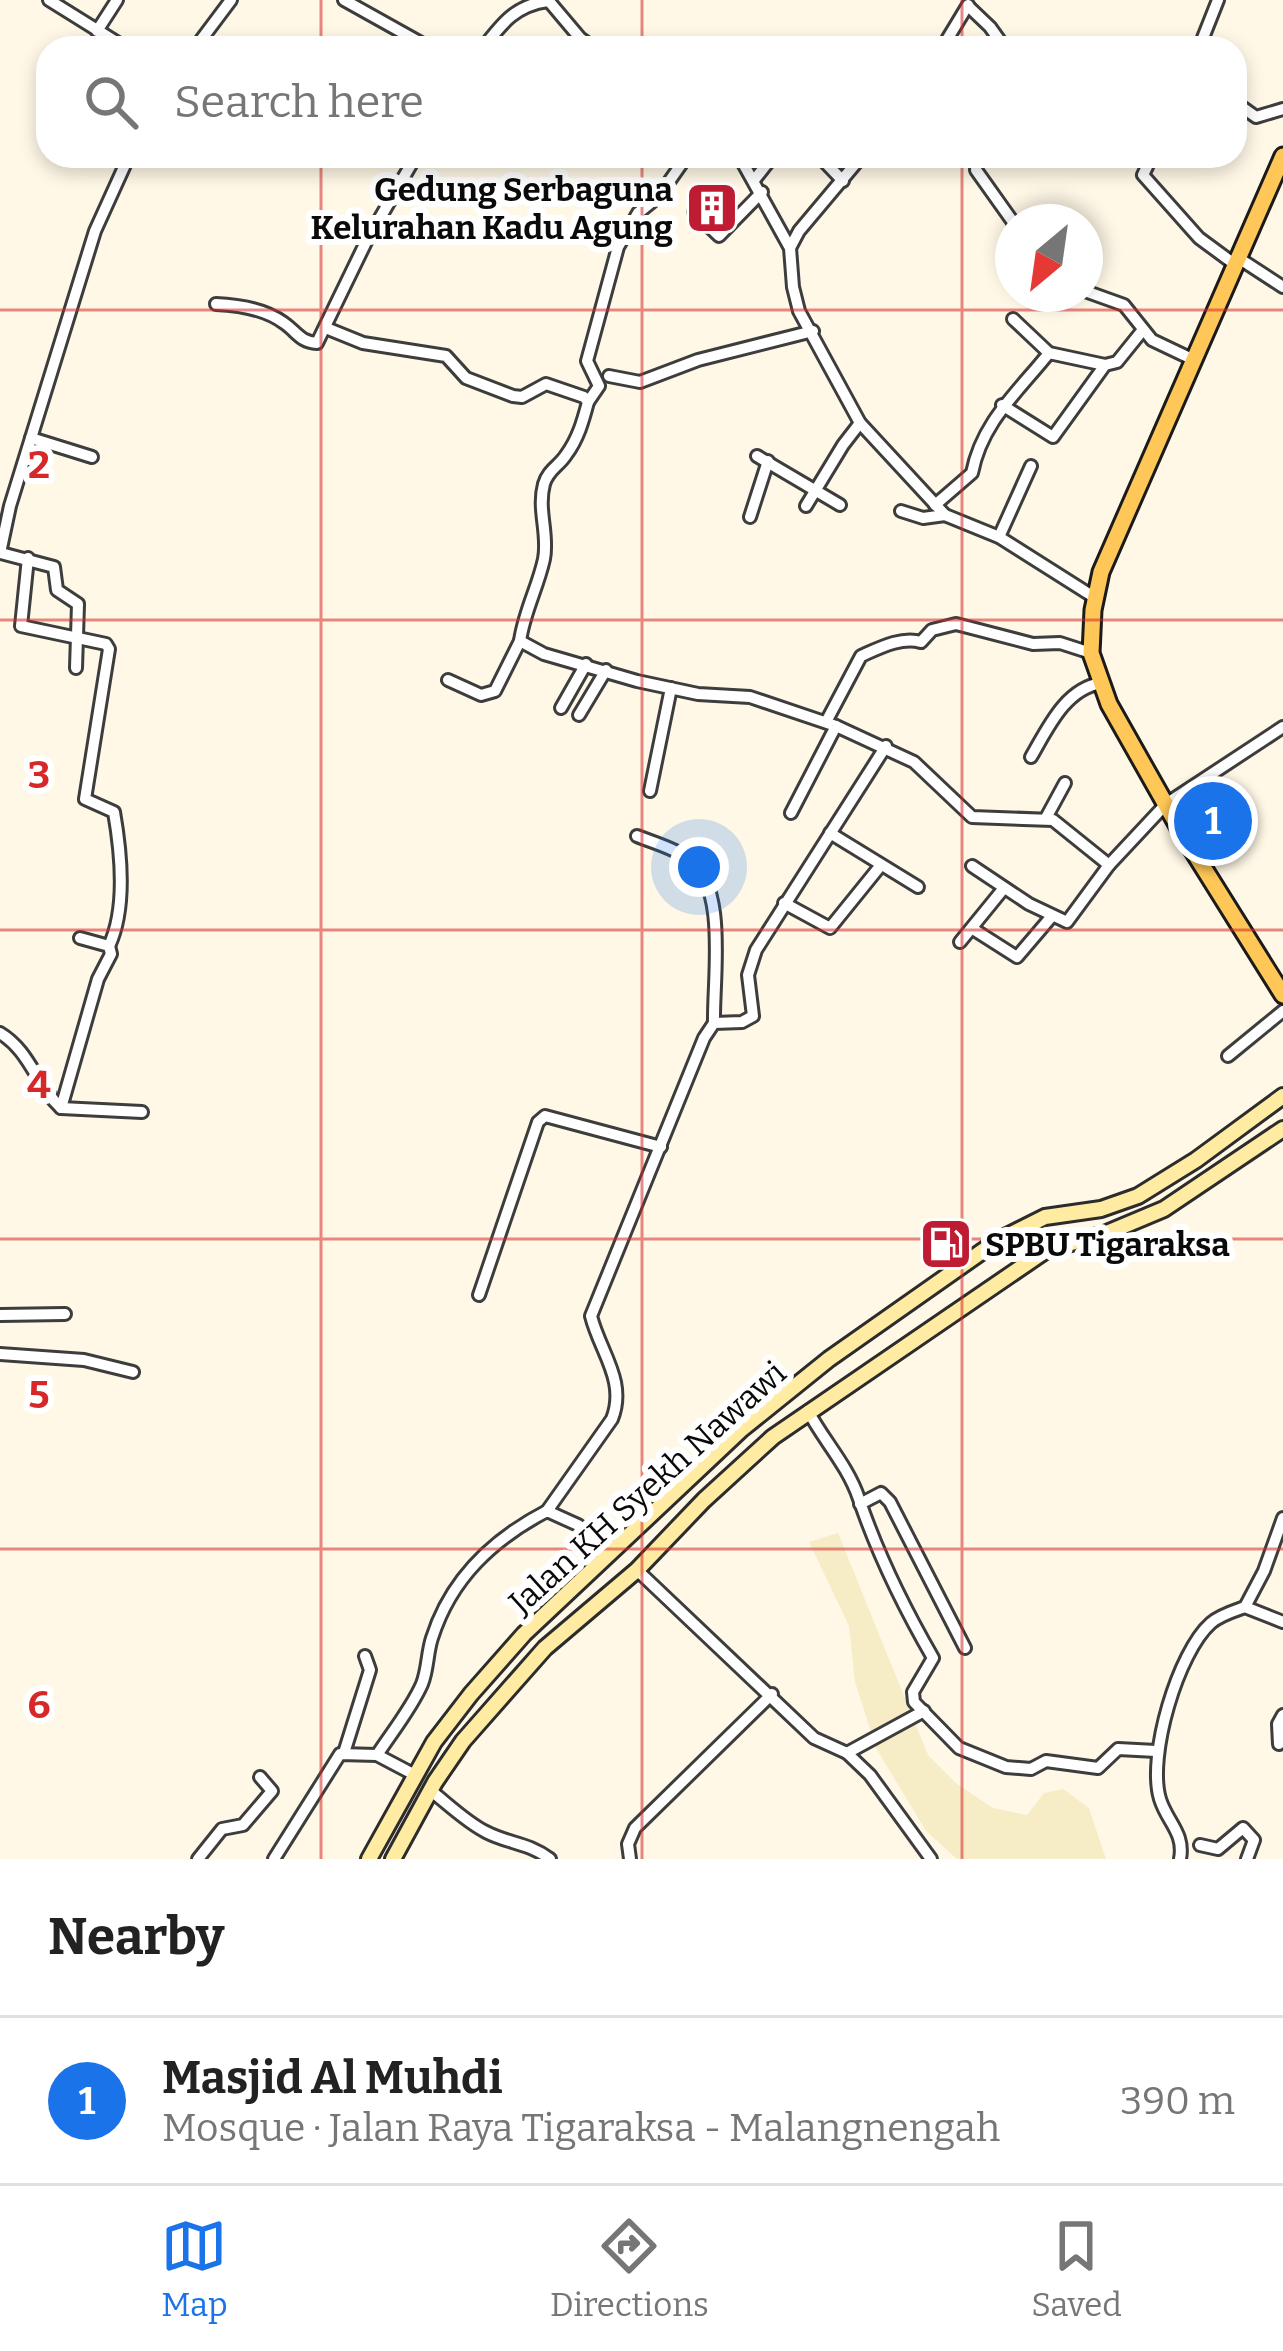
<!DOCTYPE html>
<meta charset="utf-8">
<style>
body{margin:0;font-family:Bitter,serif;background:#f6f6f6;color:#222}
.compass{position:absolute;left:995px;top:204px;width:108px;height:108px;border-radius:50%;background:#fff;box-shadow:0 6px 18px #0003;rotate:209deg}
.you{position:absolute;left:699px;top:867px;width:42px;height:42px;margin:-30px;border:9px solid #fff;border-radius:50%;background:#1a73e8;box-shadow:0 0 0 18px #1a73e833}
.badge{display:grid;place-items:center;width:78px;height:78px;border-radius:50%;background:#1a73e8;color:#fff;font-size:39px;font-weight:700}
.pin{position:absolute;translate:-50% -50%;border:6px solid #fff;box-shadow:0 3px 12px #0006}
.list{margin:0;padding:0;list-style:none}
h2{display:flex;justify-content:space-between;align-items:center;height:156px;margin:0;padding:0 48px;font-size:51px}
h2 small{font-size:39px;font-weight:400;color:#767676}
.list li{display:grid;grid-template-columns:78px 1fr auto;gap:36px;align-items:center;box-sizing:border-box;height:168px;padding:0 48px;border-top:3px solid #e0e0e0}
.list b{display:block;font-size:45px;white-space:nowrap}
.list p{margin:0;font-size:39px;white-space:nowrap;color:#767676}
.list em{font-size:39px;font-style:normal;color:#767676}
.icon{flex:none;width:66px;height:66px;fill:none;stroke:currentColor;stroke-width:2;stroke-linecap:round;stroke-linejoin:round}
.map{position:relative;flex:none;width:1283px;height:1859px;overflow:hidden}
.search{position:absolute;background:#fff;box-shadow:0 6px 18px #0003;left:36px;right:36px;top:36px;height:132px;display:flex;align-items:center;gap:30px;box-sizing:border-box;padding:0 42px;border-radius:36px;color:#767676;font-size:45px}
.sheet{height:324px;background:#fff}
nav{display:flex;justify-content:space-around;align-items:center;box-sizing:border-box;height:168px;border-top:3px solid #e0e0e0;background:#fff;font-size:33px;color:#767676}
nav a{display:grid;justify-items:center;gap:6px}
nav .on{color:#1a73e8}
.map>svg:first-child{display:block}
.farmland{fill:#f6edc6}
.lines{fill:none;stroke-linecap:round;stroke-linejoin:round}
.minor-casing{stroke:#3d3d3d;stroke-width:16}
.secondary-casing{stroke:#2c2c2c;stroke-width:20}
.primary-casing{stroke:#1b1b1b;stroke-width:21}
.minor{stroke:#fff;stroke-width:10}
.secondary{stroke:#ffeca2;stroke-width:14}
.primary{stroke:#ffc757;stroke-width:15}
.grid{fill:none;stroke:#d62828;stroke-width:3;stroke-opacity:0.55}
.labels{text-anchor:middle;stroke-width:12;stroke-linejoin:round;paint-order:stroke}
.poi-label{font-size:33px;font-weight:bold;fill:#0a0a0a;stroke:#fff;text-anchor:end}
.street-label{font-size:33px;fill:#0a0a0a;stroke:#fff}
.grid-label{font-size:39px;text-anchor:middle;font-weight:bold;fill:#d62828;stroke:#fff;stroke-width:12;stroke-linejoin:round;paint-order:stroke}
</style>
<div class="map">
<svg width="1283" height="1859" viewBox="0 0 1283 1859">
<rect width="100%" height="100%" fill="#fff8e7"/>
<!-- farmland -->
<polygon class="farmland" points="838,1533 928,1755 957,1784 993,1808 1027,1815 1044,1793 1063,1789 1089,1808 1106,1859 957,1859 926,1831 876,1748 855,1682 849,1626 809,1542"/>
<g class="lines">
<!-- minor casing -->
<g class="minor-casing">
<g id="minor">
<polyline points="49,0 126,48"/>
<polyline points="344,0 430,48"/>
<polyline points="548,0 580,38 594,48"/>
<polyline points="968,6 990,27 1005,48"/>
<polyline points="97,31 117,0"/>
<polyline points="195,48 231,0"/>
<path d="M483 48C502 23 516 5 548 1"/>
<polyline points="942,48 968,5"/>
<polyline points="1199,48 1218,0"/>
<polyline points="1235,102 1256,117 1283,109"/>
<polyline points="739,156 790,248 793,287 799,311 860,423 945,515 999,537 1097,599"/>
<polyline points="819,156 843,181"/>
<polyline points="977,156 976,170 1013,222"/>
<polyline points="1152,156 1143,175 1199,238 1237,266"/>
<polyline points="755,179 773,156"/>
<polyline points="694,212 719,236 762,192"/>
<polyline points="790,248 799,231 862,156"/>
<polyline points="1240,259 1283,287"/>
<polyline points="1085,291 1124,305 1152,340 1194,360"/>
<path d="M216 304C239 305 265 309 284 323 297 332 300 342 317 343L366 242 416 156"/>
<polyline points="1013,319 1049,353 1105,365"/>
<path d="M326 328 363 343 446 356 466 378 513 396 522 397 546 384 584 397 588 402C583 421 578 439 566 455 559 466 548 470 544 484 537 510 549 534 544 559 538 587 524 612 520 641"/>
<polyline points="609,376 640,382 698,360 813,331"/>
<polyline points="588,402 599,386 587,361 618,247 638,213 659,196 687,156"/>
<polyline points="1002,405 1053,437 1105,365 1117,362 1142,331"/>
<polyline points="31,438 92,457"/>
<polyline points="757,456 840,505"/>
<path d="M935 505 972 473C982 422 1017 393 1049 353"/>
<polyline points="806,506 843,445 860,423"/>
<polyline points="901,511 923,518 945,515"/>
<polyline points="750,517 768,461"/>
<polyline points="999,537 1031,466"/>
<polyline points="0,553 10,506 95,231 129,156"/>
<polyline points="1,553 54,567 57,590 78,604 76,668"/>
<path d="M28 558 21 626 106 644 109 649 85 799 114 812C121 852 127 908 109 946"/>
<polyline points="448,680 481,695 495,691 520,641 544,654 637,681 698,694 750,697 836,726 914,762 972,817 1053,820 1109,865"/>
<polyline points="561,708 586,664"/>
<polyline points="579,715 606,670"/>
<path d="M826 722 861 656C879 648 902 636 921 642L932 630 956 624 1033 644 1060 643 1091 653"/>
<path d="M1031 757C1048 728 1065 689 1101 683"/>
<polyline points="650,791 671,688"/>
<polyline points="791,813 836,726"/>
<polyline points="1046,818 1065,783"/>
<polyline points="830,833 918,887"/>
<path d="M637 836C654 843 674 848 689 859 728 887 713 978 714 1023"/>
<polyline points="972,866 1029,904 1067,922 1109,865 1166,804 1283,727"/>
<polyline points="784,903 830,928 881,865"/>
<polyline points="973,929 1017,957 1052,916"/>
<polyline points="960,942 1004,888"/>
<path d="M0 1033C30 1051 36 1085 61 1108L142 1112"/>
<polyline points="1228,1056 1283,1011"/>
<polyline points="61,1108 98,979 111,954 109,946 80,938"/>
<polyline points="479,1295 538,1122 545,1116 661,1147"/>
<polyline points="0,1315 65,1314"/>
<polyline points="0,1354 84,1360 133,1372"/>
<path d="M808 1411C824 1441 848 1466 859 1499 878 1555 903 1606 933 1658L913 1692 914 1702 959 1748 1006 1767 1031 1769 1046 1761 1098 1768 1118 1749 1156 1751"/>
<polyline points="860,1504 881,1493 890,1502 965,1648"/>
<path d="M547 1511 612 1419C627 1381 600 1352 591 1316L704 1038 714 1023 742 1022 753 1016 748 975 756 950 886 746"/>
<polyline points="637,1570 814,1738 847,1753 870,1775 931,1859"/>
<polyline points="1245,1607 1264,1571 1283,1518"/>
<polyline points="1279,1744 1278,1724 1283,1715"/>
<polyline points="344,1753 370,1670 365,1656"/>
<polyline points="847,1753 924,1711"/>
<path d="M377 1755C392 1732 411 1709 422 1684 428 1669 427 1653 432 1638 451 1578 493 1539 547 1511L578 1525 610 1551"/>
<path d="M430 1790C448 1804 466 1822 486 1832 509 1844 527 1842 550 1859"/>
<polyline points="1200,1845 1218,1849 1243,1828 1254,1840 1247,1859"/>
<polyline points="198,1859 222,1829 243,1825 272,1791 260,1777"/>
<polyline points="274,1859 340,1754 377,1755 415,1775"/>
<polyline points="630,1859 628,1844 635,1828 772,1694"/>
<path d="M1180 1859C1185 1833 1167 1822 1160 1799 1147 1756 1178 1652 1211 1623 1220 1615 1234 1611 1245 1607L1283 1622"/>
</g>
</g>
<!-- secondary casing -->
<g class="secondary-casing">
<g id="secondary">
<polyline points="369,1859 434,1742 471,1694 524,1634 742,1429 829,1359 997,1241 1045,1217 1101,1209 1138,1196 1196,1160 1283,1096"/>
<polyline points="393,1859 435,1782 463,1741 545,1648 637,1570 704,1500 773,1437 1048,1249 1102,1235 1164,1209 1283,1129"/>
</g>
</g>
<!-- primary casing -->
<g class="primary-casing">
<polyline id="primary" points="1283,156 1101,572 1093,610 1091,653 1109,704 1183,835 1283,995"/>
</g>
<!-- minor -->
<use href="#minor" class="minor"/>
<!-- secondary -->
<use href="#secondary" class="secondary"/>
<!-- primary -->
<use href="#primary" class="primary"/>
</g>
<!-- grid -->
<path class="grid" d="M321 0V48M642 0V48M962 0V48M321 156V1859M642 156V1859M962 156V1859M0 310H1283M0 620H1283M0 930H1283M0 1239H1283M0 1549H1283"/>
<!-- icons -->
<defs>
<g id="building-square" transform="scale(2.7)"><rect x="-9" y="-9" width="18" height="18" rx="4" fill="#bf1c33" stroke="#fff"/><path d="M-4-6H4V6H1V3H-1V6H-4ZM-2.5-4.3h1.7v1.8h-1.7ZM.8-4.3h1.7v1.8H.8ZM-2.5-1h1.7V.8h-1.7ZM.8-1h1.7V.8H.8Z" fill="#fff"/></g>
<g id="fuel-square" transform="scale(2.7)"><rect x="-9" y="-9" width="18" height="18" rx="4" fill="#bf1c33" stroke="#fff"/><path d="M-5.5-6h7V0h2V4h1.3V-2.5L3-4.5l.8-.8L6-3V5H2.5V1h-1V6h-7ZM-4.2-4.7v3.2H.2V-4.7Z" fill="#fff"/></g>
</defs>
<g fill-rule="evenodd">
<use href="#building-square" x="712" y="208"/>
<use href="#fuel-square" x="946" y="1244"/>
</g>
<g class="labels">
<!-- poi labels -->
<g class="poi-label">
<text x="673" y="201">Gedung Serbaguna<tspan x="673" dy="38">Kelurahan Kadu Agung</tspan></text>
<text x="985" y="1256" text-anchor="start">SPBU Tigaraksa</text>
</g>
<!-- street labels -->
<g class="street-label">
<text transform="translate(647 1487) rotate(-42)" y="12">Jalan KH Syekh Nawawi</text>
</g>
</g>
<g class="grid-label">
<text x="39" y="478">2</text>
<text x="39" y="788">3</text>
<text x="39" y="1098">4</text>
<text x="39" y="1408">5</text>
<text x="39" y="1718">6</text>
</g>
</svg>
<svg class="compass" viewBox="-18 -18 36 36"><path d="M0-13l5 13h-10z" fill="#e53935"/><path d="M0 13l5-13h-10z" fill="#767676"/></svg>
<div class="you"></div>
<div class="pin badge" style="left:1213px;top:821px">1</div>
<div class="search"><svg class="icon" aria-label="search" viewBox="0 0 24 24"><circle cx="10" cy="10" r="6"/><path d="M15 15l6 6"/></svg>Search here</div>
</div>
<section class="sheet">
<h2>Nearby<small></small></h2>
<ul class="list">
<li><span class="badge">1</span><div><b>Masjid Al Muhdi</b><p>Mosque · Jalan Raya Tigaraksa - Malangnengah</p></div><em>390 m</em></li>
</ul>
</section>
<nav>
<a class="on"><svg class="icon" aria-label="map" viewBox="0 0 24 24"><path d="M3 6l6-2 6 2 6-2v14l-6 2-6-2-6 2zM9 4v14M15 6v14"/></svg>Map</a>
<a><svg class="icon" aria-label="directions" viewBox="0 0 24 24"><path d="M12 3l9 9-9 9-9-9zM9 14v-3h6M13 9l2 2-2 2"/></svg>Directions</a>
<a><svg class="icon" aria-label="saved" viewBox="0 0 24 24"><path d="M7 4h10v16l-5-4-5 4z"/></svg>Saved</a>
</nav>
